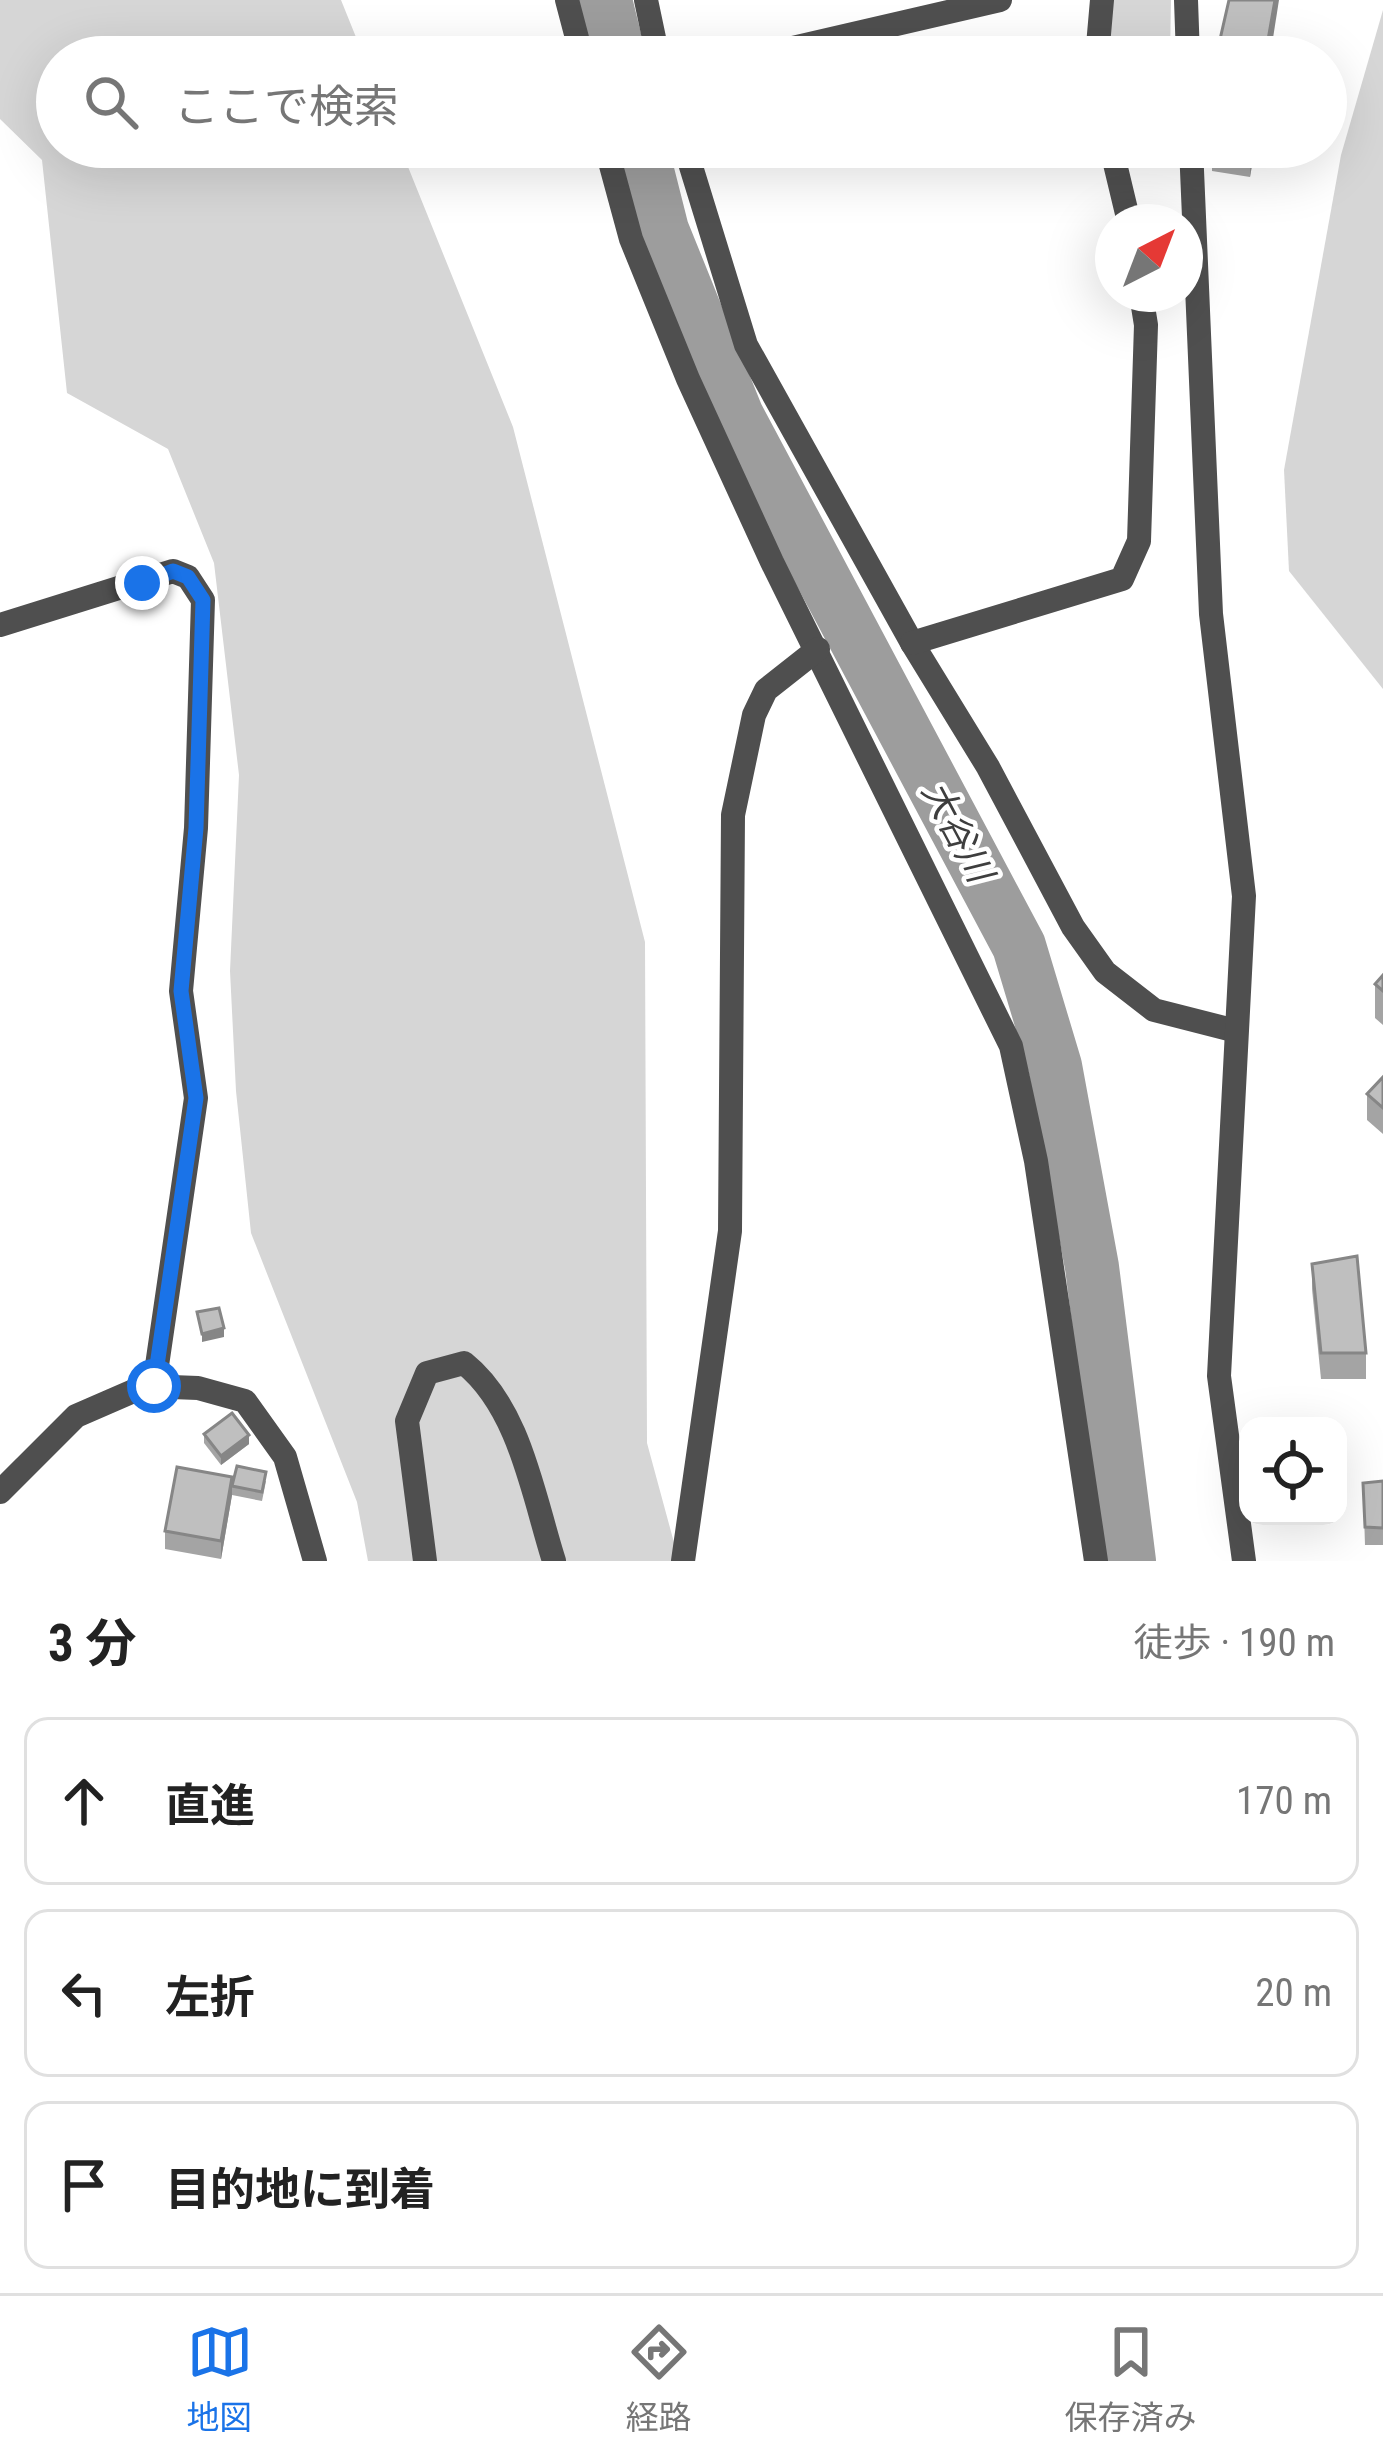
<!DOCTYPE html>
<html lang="ja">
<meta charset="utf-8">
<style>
body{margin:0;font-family:"Roboto Condensed","Noto Sans JP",sans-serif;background:#f2f2f2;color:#222}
.controls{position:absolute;right:36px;bottom:36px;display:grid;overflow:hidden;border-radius:24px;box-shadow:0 12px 48px #0002}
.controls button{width:108px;height:108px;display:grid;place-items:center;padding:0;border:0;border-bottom:3px solid #e0e0e0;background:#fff;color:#222;font:60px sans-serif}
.compass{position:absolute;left:1095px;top:204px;width:108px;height:108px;border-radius:50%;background:#fff;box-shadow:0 12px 48px #0002;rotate:42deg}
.stop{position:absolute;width:36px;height:36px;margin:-27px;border:9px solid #1a73e8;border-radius:50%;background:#fff}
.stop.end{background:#1a73e8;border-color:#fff;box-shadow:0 3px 12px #0008}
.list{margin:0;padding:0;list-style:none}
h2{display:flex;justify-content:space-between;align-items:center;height:156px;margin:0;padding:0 48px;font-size:51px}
h2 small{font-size:39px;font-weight:400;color:#767676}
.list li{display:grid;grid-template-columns:78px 1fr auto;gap:36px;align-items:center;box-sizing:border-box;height:168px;margin:0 24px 24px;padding:0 24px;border:3px solid #e0e0e0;border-radius:24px}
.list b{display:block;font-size:45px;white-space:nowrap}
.list em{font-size:39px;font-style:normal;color:#767676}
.icon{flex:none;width:66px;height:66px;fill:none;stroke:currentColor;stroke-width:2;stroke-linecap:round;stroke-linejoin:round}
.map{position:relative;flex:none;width:1383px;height:1561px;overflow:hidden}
.search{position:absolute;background:#fff;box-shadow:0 12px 48px #0002;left:36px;right:36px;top:36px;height:132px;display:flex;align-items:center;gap:30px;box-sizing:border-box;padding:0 42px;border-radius:66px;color:#767676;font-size:45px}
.sheet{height:732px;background:#fff}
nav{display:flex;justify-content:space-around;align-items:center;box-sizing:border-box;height:168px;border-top:3px solid #e0e0e0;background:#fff;font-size:33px;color:#767676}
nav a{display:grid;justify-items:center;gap:6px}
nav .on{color:#1a73e8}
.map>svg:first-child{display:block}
.green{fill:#d6d6d6}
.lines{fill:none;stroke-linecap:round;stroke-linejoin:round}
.river{stroke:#9d9d9d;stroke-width:54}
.street{stroke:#4f4f4f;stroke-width:24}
.wall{fill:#a4a4a4}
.shaded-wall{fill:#868686}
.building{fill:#bfbfbf;stroke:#868686;stroke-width:3}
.route{stroke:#1a73e8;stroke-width:15}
.labels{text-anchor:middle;stroke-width:9;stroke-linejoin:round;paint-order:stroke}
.water-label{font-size:36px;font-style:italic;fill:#3e3e3e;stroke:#fff}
</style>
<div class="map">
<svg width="1383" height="1561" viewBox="0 0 1383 1561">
<rect width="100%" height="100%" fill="#fff"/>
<!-- green -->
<g class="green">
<polygon points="0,0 341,0 364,57 57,57 57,147 400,147 513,427 645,942 647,1443 679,1561 368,1561 357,1502 251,1233 236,1091 230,971 239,775 214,563 168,449 67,393 42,160 0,119"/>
<polygon points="1096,0 1171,0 1170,57 1110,57"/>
<polygon points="1383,10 1383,689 1289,571 1284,470 1341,155"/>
</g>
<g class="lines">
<!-- river -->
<g class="river">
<polyline points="605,0 619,57"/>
<polyline points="641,147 662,230 737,416 1019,946 1055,1066 1092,1267 1129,1561"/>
</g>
<!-- street -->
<g class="street">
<polyline points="567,0 582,57"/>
<polyline points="646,0 658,57"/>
<polyline points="1186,0 1188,57"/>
<polyline points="754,57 1000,0"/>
<polyline points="1097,57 1102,0"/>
<polyline points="606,147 631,239 688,379 772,562 1011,1046 1036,1161 1096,1561"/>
<polyline points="685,147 746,345 912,643 988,767 1073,927 1105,972 1154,1010 1236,1031"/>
<polyline points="1111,147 1129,222"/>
<polyline points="1191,147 1211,614 1244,896 1219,1376 1244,1561"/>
<polyline points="0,625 173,571 188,577 203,600 196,828 181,991 196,1098 154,1386"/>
<polyline points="912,643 1122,579 1139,541 1146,325 1141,294"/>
<polyline points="0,1492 76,1416 145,1386 198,1388 245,1401 285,1457 315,1561"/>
<path d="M425 1561 407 1421 427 1373 464 1363C520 1408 533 1495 554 1561"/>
<polyline points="683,1561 730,1231 733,815 754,715 766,690 818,649"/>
</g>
</g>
<!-- wall -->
<g class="wall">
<polygon points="1212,147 1255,147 1250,177 1212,171"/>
<polygon points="1383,975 1383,1025 1375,1018 1375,984"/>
<polygon points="1383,1077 1383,1134 1367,1120 1367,1094"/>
<polygon points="1312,1264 1366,1353 1366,1379 1321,1379 1312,1289"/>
<polygon points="204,1434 249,1444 221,1465 204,1443"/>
<polygon points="266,1481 262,1501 232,1495 221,1559 165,1549 165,1531 232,1486"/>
<polygon points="1383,1481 1383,1545 1365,1545 1363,1483"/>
</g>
<!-- shaded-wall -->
<g class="shaded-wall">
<polygon points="1275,0 1279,0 1270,57 1265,57"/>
<polygon points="1251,147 1255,147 1250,177"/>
<polygon points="224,1328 224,1337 202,1342 202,1334"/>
<polygon points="249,1435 249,1444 221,1465 221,1456"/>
<polygon points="232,1477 232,1495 221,1559 221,1541"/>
</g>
<!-- building -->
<g class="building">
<polygon points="1229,0 1275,0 1265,57 1216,57"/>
<polygon points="1221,147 1251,147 1250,151"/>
<polygon points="1383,975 1383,991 1375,984"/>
<polygon points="1383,1077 1383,1108 1367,1094"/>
<polygon points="1357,1256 1366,1353 1321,1353 1312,1264"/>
<polygon points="219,1308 224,1328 202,1334 197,1312"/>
<polygon points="232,1413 249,1435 221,1456 204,1434"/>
<polygon points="237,1466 266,1472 262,1492 232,1486"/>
<polygon points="177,1467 232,1477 221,1541 165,1531"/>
<polygon points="1383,1481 1383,1528 1365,1527 1363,1483"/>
</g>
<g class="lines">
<!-- route -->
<polyline class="route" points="142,583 173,571 188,577 203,600 196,828 181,991 196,1098 154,1386"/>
</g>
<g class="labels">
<!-- water labels -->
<g class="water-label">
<text transform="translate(958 831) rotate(62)" y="13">大谷川</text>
</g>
</g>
</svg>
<div class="controls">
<button><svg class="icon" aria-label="locate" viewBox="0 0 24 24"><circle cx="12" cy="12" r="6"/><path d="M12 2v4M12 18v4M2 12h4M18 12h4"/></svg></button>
</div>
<svg class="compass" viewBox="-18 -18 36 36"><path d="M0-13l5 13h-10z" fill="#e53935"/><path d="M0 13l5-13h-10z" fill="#767676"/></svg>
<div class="stop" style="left:154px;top:1386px"></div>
<div class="stop end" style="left:142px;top:583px"></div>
<div class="search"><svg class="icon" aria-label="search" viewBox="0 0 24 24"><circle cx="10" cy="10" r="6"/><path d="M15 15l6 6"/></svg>ここで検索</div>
</div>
<section class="sheet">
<h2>3 分<small>徒歩 · 190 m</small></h2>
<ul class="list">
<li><svg class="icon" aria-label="ahead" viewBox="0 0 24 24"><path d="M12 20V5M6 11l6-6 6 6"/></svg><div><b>直進</b></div><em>170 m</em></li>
<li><svg class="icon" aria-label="left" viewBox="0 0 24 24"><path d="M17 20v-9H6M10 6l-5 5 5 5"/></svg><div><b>左折</b></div><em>20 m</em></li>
<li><svg class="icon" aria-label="arrive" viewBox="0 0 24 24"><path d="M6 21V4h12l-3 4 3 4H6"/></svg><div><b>目的地に到着</b></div></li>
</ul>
</section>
<nav>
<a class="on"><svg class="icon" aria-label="map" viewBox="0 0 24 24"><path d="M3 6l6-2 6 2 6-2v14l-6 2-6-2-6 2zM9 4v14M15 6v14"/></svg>地図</a>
<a><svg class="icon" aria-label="directions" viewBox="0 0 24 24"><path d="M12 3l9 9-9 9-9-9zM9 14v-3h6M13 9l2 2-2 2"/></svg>経路</a>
<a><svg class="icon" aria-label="saved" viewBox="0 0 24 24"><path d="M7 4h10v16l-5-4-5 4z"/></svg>保存済み</a>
</nav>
